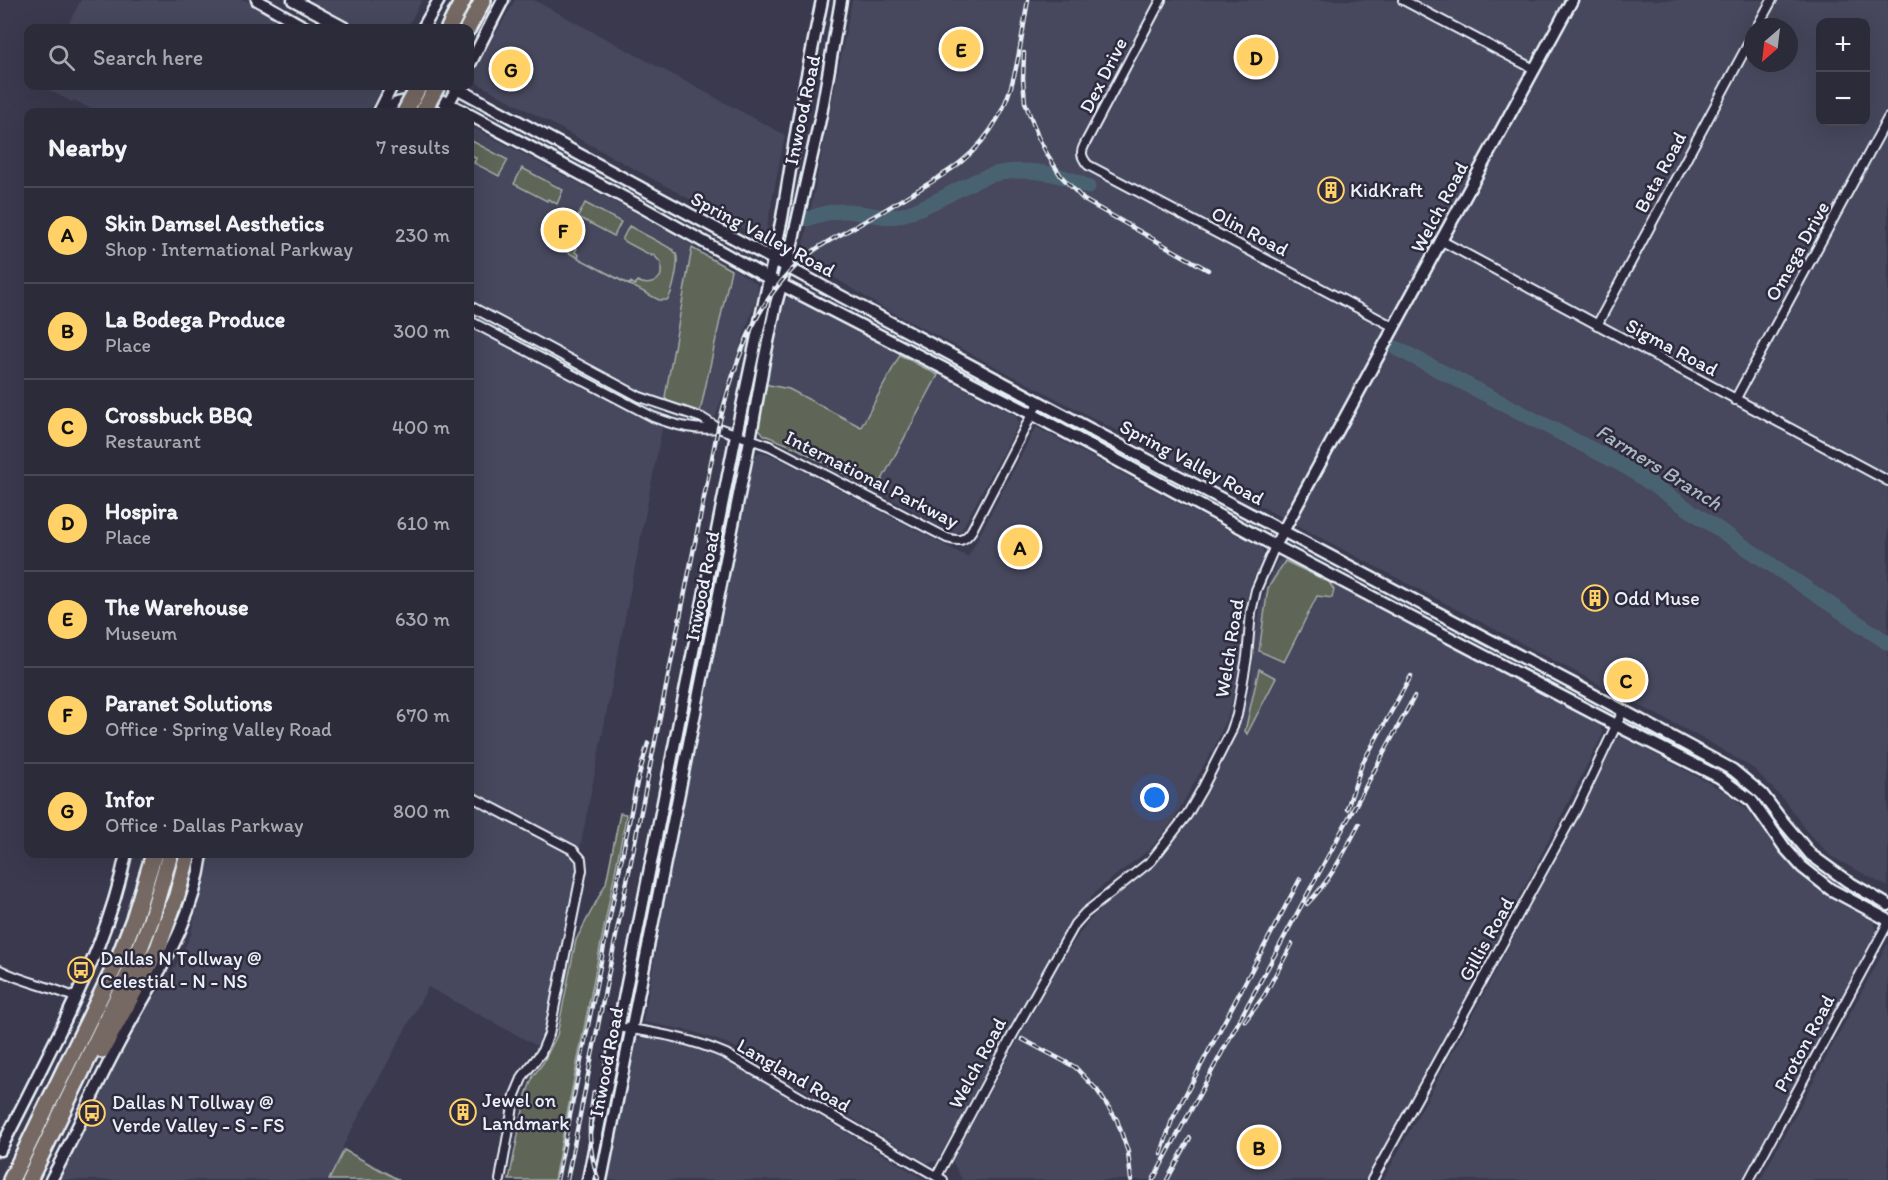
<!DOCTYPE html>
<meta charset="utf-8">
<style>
body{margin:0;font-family:Itim,sans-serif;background:#343342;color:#f1f3f6}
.controls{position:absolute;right:18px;top:18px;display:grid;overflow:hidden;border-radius:12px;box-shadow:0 6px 24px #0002}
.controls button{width:54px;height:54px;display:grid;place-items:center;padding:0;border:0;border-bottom:2px solid #484754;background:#2c2b3a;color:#f1f3f6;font:30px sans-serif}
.compass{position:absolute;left:1744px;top:18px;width:54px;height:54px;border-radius:50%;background:#2c2b3a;box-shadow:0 6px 24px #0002;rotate:208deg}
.you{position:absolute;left:1155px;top:798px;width:21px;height:21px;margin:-15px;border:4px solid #fff;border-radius:50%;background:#1a73e8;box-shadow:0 0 0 9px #1a73e833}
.badge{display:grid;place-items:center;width:39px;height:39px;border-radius:50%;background:#ffd166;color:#111;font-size:20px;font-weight:700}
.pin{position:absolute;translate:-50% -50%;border:3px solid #fff;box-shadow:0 2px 6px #0006}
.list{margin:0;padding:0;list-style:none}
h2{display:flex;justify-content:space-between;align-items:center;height:78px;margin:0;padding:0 24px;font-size:26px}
h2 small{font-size:20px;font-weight:400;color:#a6a7af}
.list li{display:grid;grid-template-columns:39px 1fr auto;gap:18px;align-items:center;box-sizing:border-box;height:96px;padding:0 24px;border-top:2px solid #484754}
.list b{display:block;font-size:22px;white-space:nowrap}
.list p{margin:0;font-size:20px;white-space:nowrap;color:#a6a7af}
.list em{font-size:20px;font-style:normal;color:#a6a7af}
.icon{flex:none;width:33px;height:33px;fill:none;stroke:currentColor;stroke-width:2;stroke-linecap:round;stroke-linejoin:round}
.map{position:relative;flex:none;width:1888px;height:1180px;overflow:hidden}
.search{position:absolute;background:#2c2b3a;box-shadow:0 6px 24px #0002;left:24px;top:24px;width:450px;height:66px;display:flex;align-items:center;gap:15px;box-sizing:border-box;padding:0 21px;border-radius:12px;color:#a6a7af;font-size:22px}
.panel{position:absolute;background:#2c2b3a;box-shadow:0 6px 24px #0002;left:24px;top:108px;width:450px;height:750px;border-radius:12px}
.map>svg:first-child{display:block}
.built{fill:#46465d;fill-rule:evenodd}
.green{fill:#5f6659;stroke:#a4aca8;stroke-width:1.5}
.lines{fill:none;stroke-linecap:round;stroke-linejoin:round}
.river{stroke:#496271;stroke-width:15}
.street-casing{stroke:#e8f1f8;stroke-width:12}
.secondary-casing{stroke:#e8f1f8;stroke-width:15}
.highway-casing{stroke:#e8f1f8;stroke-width:20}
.street{stroke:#2f2a3d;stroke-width:8}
.secondary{stroke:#2f2a3d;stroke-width:10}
.highway{stroke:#766964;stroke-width:15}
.rail-casing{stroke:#e8f1f8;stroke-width:4.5}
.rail{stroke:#2f2a3d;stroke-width:2;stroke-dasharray:7;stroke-linecap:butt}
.highway-bridge-casing{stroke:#e8f1f8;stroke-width:20;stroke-linecap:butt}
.highway-bridge{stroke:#766964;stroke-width:15}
.labels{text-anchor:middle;stroke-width:5;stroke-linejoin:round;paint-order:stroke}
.street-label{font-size:20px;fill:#e8f1f8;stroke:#2f2a3d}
.poi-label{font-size:20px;fill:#e8f1f8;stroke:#2f2a3d;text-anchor:start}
.water-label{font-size:21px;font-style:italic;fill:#a8b8c2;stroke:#2f2a3d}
</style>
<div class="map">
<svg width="1888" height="1180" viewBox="0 0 1888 1180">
<rect width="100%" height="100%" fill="#3b394e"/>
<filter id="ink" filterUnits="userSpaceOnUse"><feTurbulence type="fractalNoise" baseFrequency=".0167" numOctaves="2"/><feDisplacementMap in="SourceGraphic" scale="12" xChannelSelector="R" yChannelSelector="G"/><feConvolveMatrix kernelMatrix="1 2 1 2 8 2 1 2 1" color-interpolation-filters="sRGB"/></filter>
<g filter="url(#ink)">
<!-- built -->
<g class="built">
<polygon points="81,0 245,0 294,28 66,28"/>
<polygon points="305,0 422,0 407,28 361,28"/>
<polygon points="515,0 534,0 785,135 766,232 755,235 477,83 474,71"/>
<path d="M852 0H1888V887L1832 857 1808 833 1784 800 1754 769 1709 742 880 306 801 257ZM1820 22H1866V122H1820ZM1753 27H1789V63H1753Z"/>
<polygon points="41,86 384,86 369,112 97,112 74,100 72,102"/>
<polygon points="470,126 672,232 693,246 665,397 662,429 546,1023 537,1046 428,987 342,1148 400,1180 57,1180 120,1056 151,1001 165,984 183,952 191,934 209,854 470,854"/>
<polygon points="732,268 756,283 759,292 715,418 700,412"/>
<polygon points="791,296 900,355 861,427 789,389 764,384 781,302"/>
<polygon points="938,375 1016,415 1019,423 961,531 955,533 876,491"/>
<polygon points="1036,427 1262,548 1264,555 1252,581 1243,610 1240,627 1240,654 1235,687 1230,710 1217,742 1172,823 1149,850 1100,888 1068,924 937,1161 927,1163 731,1045 691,1031 643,1022 716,621 750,456 761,452 774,456 968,557"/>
<polygon points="1285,558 1600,724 1603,734 1530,877 1367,1180 962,1180 952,1161 1060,963 1088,921 1182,833 1230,747 1239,728 1251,685 1255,639 1261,603 1277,561"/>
<polygon points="1623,737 1726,792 1746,809 1796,870 1820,890 1874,921 1877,931 1743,1180 1383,1180 1487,988 1617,739"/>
<polygon points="1888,943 1888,1180 1760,1180 1855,1004"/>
<polygon points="643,1036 685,1045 728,1061 925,1180 605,1180 633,1041"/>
</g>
<!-- green -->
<g class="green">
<polygon points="470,140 508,160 499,176 474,163 476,158 470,156"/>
<polygon points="522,168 563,190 557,204 548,199 547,201 514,184"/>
<polygon points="585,203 621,222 614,236 578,217"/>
<path d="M629 226 672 249C675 252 676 252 677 257 678 266 673 294 667 300H659L561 249 567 237 575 241 573 246 577 248 575 252 579 255 578 258 629 285 631 282 635 285 637 281C647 286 656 284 661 275V263L653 254 652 256 622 240Z"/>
<polygon points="692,248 731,270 700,412 668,402 665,397"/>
<polygon points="900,355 938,375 876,491 796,448 764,435 757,426 764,384 789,389 861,427"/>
<polygon points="1285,561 1329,582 1334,590 1332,598 1317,596 1284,662 1259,651 1268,588"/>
<polygon points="1259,669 1276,678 1247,734 1245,731"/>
<polygon points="620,813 626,814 625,822 554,1180 509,1180 526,1095 533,1076 543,1063 557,1035 576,940 606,883"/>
<polygon points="344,1150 399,1180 329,1180"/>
</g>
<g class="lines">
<!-- river -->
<g class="river">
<path d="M807 219C818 215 831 211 843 211 861 211 879 219 897 216 914 213 929 204 944 197 958 190 971 182 985 177 1017 166 1059 171 1088 187"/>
<polyline points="1396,348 1626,467 1888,643"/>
</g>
<!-- street casing -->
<g class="street-casing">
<g id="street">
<path d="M1161 0 1088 138C1082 150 1078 153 1088 165L1394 327"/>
<polyline points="1403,0 1534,69"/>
<polyline points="1757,27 1772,0"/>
<polyline points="1442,241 1888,481"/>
<path d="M470 306 640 397 702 418 718 428 770 446 947 538C959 542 965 541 972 530L1039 401"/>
<path d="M470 321 653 417C675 425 694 431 718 428"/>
<polyline points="1597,325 1753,35"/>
<polyline points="1735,400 1888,118"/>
<polyline points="470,796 573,850 581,859 582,870 549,1034 541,1053 523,1076 515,1095 500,1180"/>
<path d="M0 970C25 983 51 986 76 998"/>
<path d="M618 1027C657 1033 690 1038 726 1054L943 1180"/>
<polyline points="937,1176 1012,1036 1075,924 1085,913 1151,861 1187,815 1202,789 1231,732 1237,715 1247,657 1251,612 1256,590 1275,546"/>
<polyline points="1372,1180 1577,808 1623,711"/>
<polyline points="1749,1180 1888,923"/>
</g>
</g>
<!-- secondary casing -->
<g class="secondary-casing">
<g id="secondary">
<polyline points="257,0 306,28"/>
<polyline points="293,0 345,28"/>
<polyline points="423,28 439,0"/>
<polyline points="470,64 503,0"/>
<polyline points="412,86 465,112"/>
<polyline points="453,86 837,294 1163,468 1579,687 1733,770 1762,794 1780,818 1811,855 1847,881 1888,905"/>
<path d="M379 112C391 106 400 99 414 102"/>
<polyline points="379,112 392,86"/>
<polyline points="444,112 458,86"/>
<polyline points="470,115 640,206 759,273 1032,414 1275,546 1616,725 1719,777 1752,801 1785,848 1802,867 1830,889 1888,920"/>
<polyline points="1275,546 1572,0"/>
<path d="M0 1150C20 1112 39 1073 58 1035 88 973 112 921 126 854"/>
<path d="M51 1180C75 1136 94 1089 118 1045 152 980 192 929 202 854"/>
<polyline points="588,1180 736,435 782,218 800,110 822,0"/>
<polyline points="601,1180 750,440 764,361 776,304 789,257 821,115 841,0"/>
</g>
</g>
<!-- highway casing -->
<g class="highway-casing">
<g id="highway">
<polyline points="449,28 463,0"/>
<polyline points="468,28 483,0"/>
<polyline points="102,1050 158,948 177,895 188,854"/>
<polyline points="11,1180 118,960 134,919 154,854"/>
<polyline points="29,1180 135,961 151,920 170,854"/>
</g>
</g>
<!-- street -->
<use href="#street" class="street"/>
<!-- secondary -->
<use href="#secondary" class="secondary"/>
<!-- highway -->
<use href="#highway" class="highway"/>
<!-- rail casing -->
<g class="rail-casing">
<g id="rail">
<polyline points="1024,53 1023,79 1025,102 1038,137 1047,154 1061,176 1084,200 1208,270"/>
<polyline points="1347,809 1362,764 1411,676"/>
<path d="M1307 904C1330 881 1344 853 1359 824"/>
<polyline points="1245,1021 1264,996 1292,944"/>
<polyline points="1022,1039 1075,1067 1097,1090 1117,1120 1128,1152 1131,1180"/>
<path d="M594 1092C588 1127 588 1146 598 1180"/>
<polyline points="1161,1154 1172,1120 1300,879"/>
<polyline points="557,1180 637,782 648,743"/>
<path d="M567 1180 718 428C736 359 755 294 816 249 832 238 850 230 867 220 881 213 893 205 906 197 945 174 974 160 998 118 1017 84 1021 39 1028 0"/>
<polyline points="1153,1180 1414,697"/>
<polyline points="1167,1180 1190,1138"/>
</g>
</g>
<!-- rail -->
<use href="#rail" class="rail"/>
<!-- highway-bridge casing -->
<g class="highway-bridge-casing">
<g id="highway-bridge">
<polyline points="405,112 419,86"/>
<polyline points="423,112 437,86"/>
</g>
</g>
<!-- highway-bridge -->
<use href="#highway-bridge" class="highway-bridge"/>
</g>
</g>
<!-- icons -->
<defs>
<g id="building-ring" transform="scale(1.35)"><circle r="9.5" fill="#2f2a3d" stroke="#ffd166" stroke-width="1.5"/><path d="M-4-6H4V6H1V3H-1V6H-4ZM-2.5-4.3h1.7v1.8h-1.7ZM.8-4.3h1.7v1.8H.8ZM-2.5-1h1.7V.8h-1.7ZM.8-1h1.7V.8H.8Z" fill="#ffd166"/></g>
<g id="bus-ring" transform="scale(1.35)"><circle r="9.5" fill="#2f2a3d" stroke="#ffd166" stroke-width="1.5"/><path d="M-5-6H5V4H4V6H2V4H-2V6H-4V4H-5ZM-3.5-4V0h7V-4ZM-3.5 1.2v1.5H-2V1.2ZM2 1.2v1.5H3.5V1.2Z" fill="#ffd166"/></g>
</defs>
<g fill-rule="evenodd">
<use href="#building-ring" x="1331" y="190"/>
<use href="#building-ring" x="1595" y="598"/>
<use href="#bus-ring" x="81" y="970"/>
<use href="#building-ring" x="463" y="1112"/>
<use href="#bus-ring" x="92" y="1113"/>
</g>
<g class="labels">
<!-- street labels -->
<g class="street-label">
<text transform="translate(1103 75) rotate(-63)" y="7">Dex Drive</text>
<text transform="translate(802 110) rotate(-78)" y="7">Inwood Road</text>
<text transform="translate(1660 172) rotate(-62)" y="7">Beta Road</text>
<text transform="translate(1439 207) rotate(-62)" y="7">Welch Road</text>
<text transform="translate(1250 231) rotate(28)" y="7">Olin Road</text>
<text transform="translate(763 234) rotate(28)" y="7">Spring Valley Road</text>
<text transform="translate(1797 251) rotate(-61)" y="7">Omega Drive</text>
<text transform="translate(1672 347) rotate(28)" y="7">Sigma Road</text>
<text transform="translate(1192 462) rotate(28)" y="7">Spring Valley Road</text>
<text transform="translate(872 479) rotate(27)" y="7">International Parkway</text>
<text transform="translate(702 586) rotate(-79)" y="7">Inwood Road</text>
<text transform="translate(1229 648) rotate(-81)" y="7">Welch Road</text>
<text transform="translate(1486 939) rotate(-61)" y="7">Gillis Road</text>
<text transform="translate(1804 1043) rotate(-62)" y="7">Proton Road</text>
<text transform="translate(606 1062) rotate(-79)" y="7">Inwood Road</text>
<text transform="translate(977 1063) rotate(-62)" y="7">Welch Road</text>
<text transform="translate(794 1075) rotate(30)" y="7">Langland Road</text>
</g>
<!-- poi labels -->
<g class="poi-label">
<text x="1350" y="197">KidKraft</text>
<text x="1614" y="605">Odd Muse</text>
<text x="100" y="965">Dallas N Tollway @<tspan x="100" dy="23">Celestial - N - NS</tspan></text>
<text x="482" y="1107">Jewel on<tspan x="482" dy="23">Landmark</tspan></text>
<text x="112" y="1109">Dallas N Tollway @<tspan x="112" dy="23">Verde Valley - S - FS</tspan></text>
</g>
<!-- water labels -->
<g class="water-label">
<text transform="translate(1659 467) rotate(32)" y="7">Farmers Branch</text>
</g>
</g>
</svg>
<div class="controls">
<button>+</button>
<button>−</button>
</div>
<svg class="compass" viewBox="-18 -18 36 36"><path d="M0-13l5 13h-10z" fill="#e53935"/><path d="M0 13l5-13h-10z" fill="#a6a7af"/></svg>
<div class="you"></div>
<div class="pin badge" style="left:1020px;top:547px">A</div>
<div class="pin badge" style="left:1259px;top:1147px">B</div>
<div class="pin badge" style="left:1626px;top:680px">C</div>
<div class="pin badge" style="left:1256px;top:57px">D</div>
<div class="pin badge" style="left:961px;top:49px">E</div>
<div class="pin badge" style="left:563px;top:230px">F</div>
<div class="pin badge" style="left:511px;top:69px">G</div>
<div class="search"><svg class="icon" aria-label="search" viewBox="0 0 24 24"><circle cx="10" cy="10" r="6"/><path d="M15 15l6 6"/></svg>Search here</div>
<section class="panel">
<h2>Nearby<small>7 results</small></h2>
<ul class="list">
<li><span class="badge">A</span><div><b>Skin Damsel Aesthetics</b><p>Shop · International Parkway</p></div><em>230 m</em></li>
<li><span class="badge">B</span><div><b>La Bodega Produce</b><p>Place</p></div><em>300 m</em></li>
<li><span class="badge">C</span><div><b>Crossbuck BBQ</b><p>Restaurant</p></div><em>400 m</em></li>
<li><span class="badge">D</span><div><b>Hospira</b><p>Place</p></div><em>610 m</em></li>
<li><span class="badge">E</span><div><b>The Warehouse</b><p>Museum</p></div><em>630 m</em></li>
<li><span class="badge">F</span><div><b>Paranet Solutions</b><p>Office · Spring Valley Road</p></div><em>670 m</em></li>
<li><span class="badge">G</span><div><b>Infor</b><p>Office · Dallas Parkway</p></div><em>800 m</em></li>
</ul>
</section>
</div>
